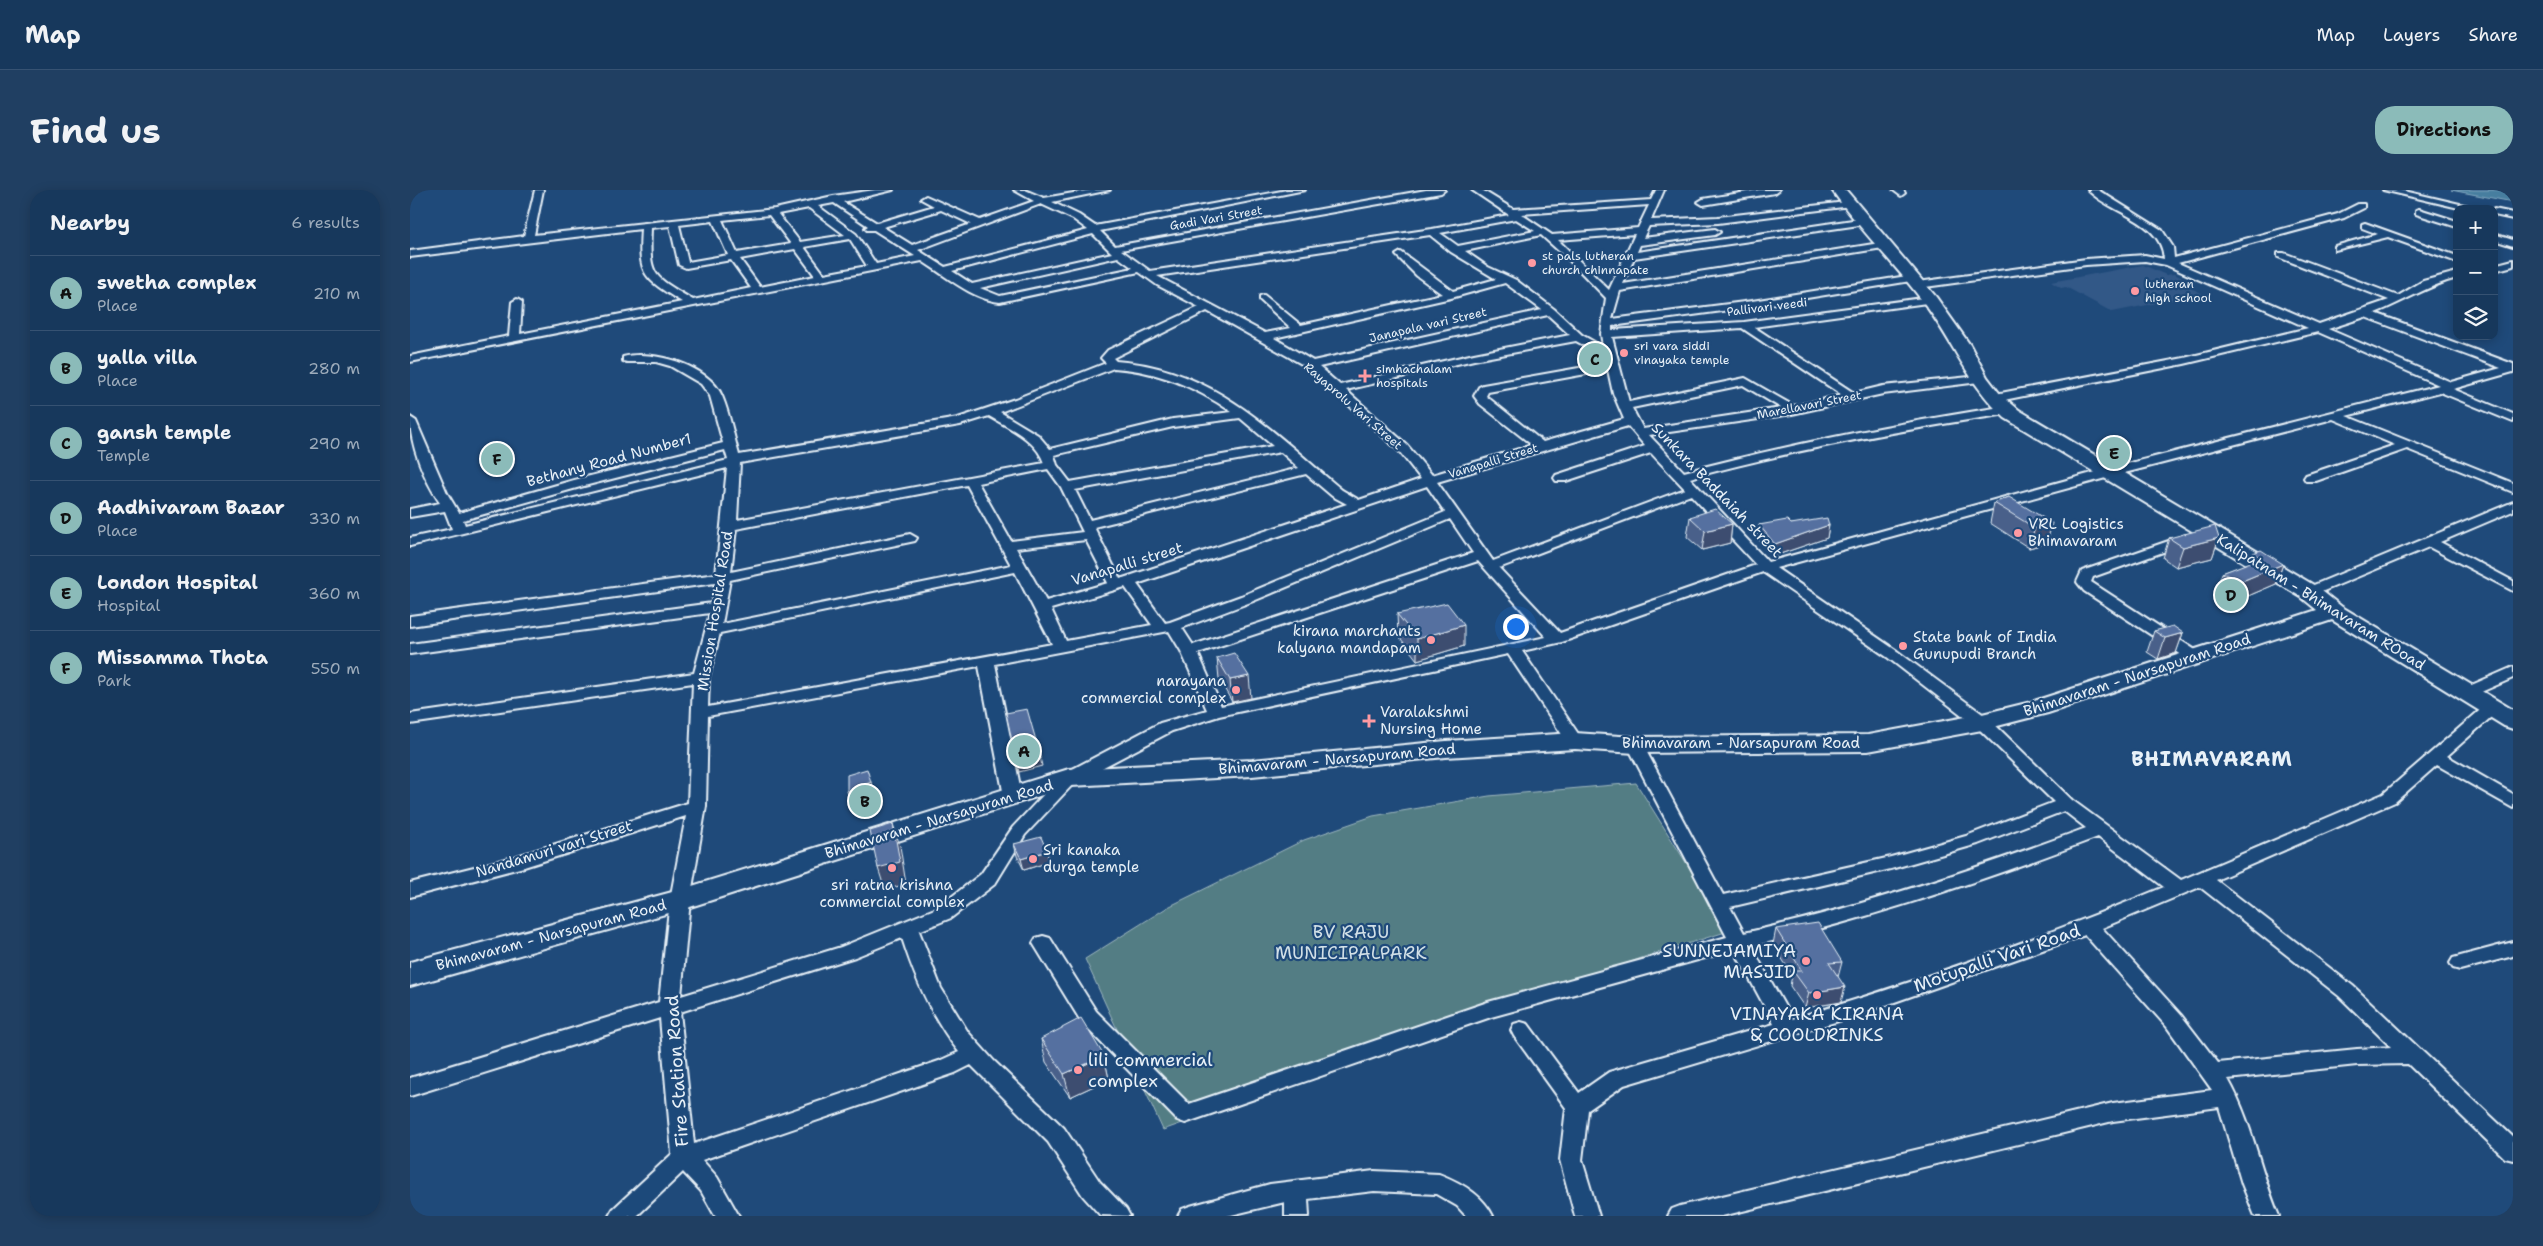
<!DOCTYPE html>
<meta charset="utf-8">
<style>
body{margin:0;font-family:"Shantell Sans",sans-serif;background:#203f62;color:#f1f3f6}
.controls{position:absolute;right:15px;top:15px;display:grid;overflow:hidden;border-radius:10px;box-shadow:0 2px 12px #0003}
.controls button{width:45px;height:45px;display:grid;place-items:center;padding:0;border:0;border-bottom:1px solid #365272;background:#17385c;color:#f1f3f6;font:25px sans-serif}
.you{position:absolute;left:1105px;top:436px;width:18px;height:18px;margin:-12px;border:4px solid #fff;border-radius:50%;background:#1a73e8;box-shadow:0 0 0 8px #1a73e833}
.badge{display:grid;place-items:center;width:32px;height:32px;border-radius:50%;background:#8bbbb9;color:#111;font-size:16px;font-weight:700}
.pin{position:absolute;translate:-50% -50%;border:2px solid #fff;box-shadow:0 1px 5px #0006}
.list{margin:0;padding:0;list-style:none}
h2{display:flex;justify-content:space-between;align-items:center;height:65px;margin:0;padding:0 20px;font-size:21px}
h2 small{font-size:16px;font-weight:400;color:#9eacbb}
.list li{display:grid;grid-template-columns:32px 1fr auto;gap:15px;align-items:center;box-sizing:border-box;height:75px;padding:0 20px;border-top:1px solid #365272}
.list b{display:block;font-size:19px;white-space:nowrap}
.list p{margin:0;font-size:16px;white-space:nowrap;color:#9eacbb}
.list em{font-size:16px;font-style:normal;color:#9eacbb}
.icon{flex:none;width:28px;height:28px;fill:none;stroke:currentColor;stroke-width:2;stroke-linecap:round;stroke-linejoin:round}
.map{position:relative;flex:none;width:2103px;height:1026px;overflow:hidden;border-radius:20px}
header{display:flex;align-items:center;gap:30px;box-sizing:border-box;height:70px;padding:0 25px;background:#17385c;border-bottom:1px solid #365272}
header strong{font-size:24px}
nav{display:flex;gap:28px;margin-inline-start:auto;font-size:18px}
.intro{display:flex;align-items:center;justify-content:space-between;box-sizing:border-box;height:120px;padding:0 30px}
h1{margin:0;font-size:35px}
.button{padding:12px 22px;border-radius:20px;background:#8bbbb9;color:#111;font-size:18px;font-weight:700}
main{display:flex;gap:30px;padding:0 30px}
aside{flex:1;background:#17385c;border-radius:20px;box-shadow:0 2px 12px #0003}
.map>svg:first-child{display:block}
.built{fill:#335887}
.green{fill:#537d84;stroke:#9eb7be}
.water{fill:#467e9f;stroke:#87acc3}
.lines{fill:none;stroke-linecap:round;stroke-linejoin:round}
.minor-casing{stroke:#e8f1f8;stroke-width:4}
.primary-casing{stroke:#e8f1f8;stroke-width:4}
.minor{fill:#1f4a7a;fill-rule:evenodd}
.primary{fill:#1f4a7a;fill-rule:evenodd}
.wall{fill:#49608a;stroke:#e8f1f8}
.shaded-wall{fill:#3c4e70;stroke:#e8f1f8}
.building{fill:#5570a0;stroke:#e8f1f8}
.poi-dot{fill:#ff9aa2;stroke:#1f4a7a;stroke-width:2}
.labels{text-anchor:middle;stroke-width:4.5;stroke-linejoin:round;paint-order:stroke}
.far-street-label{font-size:12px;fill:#e8f1f8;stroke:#1f4a7a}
.far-poi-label{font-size:12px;fill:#e8f1f8;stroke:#1f4a7a;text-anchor:start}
.street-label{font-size:15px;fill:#e8f1f8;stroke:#1f4a7a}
.poi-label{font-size:15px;fill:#e8f1f8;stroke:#1f4a7a;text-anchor:start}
.near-park-label{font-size:18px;fill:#d2e0e7;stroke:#1f4a7a}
.near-poi-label{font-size:18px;fill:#e8f1f8;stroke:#1f4a7a;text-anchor:end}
.near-street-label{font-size:18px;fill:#e8f1f8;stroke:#1f4a7a}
.district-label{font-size:20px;font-weight:bold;letter-spacing:1px;fill:#e8f1f8;stroke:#1f4a7a}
</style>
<header>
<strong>Map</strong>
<nav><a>Map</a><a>Layers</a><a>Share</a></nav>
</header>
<div class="intro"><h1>Find us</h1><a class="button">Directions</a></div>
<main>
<aside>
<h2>Nearby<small>6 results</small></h2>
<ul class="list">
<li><span class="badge">A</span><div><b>swetha complex</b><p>Place</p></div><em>210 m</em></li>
<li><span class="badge">B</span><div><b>yalla villa</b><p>Place</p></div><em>280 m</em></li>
<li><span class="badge">C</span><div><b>gansh temple</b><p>Temple</p></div><em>290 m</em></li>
<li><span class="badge">D</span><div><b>Aadhivaram Bazar</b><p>Place</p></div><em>330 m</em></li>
<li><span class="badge">E</span><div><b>London Hospital</b><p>Hospital</p></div><em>360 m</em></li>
<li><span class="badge">F</span><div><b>Missamma Thota</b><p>Park</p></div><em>550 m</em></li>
</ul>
</aside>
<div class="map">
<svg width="2103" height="1026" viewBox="0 0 2103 1026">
<rect width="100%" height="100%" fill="#1f4a7a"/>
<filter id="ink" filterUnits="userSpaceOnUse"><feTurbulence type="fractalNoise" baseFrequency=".02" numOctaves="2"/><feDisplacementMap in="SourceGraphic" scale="10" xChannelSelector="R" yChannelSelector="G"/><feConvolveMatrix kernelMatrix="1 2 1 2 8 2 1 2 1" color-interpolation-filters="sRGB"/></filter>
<g filter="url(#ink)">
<!-- built -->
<polygon class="built" points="1733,75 1756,85 1764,84 1777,90 1769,92 1793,104 1702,122 1656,97 1651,98 1641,92"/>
<!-- green -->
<polygon class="green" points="1226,593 1319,741 1237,766 753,940 675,769 758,717 894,650 963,626 1079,606"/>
<!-- water -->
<polygon class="water" points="2041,0 2103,0 2103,12"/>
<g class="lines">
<!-- minor casing -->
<g class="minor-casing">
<g id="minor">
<path d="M125 0H133L124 45 365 19 423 6 465 0H483L433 12 467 33 524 16 511 9 516 6 570 30 624 11 604 0H615L634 8 681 0H700L642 12 669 25 685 36 877 0H895L690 41 705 56 1016 0H1035L1031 3 711 60 740 81 1022 39 1099 25 1062 0H1072L1103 19 1241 10 1246 0H1254L1241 30 1308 27 1444 11 1446 13 1441 16 1308 33 1239 36 1233 48 1305 39 1310 42 1305 45 1230 55 1227 62 1456 28 1461 31 1456 34 1224 68 1213 94 1476 52 1481 55 1479 57 1210 101 1202 129 1342 111 1503 85 1508 88 1507 90 1342 117 1202 136V140L1334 132 1520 107 1525 110 1524 112 1344 137 1444 203 1473 196 1569 186 1575 189 1569 192 1473 204 1382 224 1239 245 1274 282C1380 254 1488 233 1597 216L1603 220 1597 224C1490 240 1384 260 1280 288L1358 372 1693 280 2029 195 1908 142 1774 174 1584 212 1578 208 1580 205 1774 168 1898 138 1756 75 1735 71 1676 75 1508 98 1503 95 1508 92 1676 69 1735 65 1754 69C1752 30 1701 24 1678 0H1688L1752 40 1763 57 1764 68 1928 24 1948 14H1954V18L1934 28 1768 73 1909 134 1979 110 1868 67V63H1874L1988 106 2013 91 2047 82V88C2017 96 1993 112 1965 123L2103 174V182L2043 199 2103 224V232L2030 202 1936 226 2103 293V302L1997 259 1906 291H1896L1894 288 1896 285 1985 255 1923 229 1703 286 1366 378 1487 461 1578 528 1662 610 1771 690 1973 604 2076 515H2088L2090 518 2088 521 2037 566 2103 604V618L2027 575 1985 612 1806 690 1943 796 2103 947V970L2095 968 1998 874 1947 875 1818 889C1842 931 1850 981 1869 1026H1845L1832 994 1809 917 1703 931 1312 1026H1258L1262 1019 1270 1016 1703 913 1802 900 1757 837 1675 745 1442 827 1214 895 1178 920 1172 970 1189 1026H1165L1150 970 1156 918 1104 846 1101 840 1104 834 1111 832 1118 834 1169 903 1199 882 1364 834 1324 760 1081 827 775 933 767 930 672 833 623 753 626 748 633 746 640 748 686 821 779 914 1078 812 1317 747 1217 555 1219 551H1231L1233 555 1313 705 1481 667 1556 646 1644 612 1566 536 1477 467 1353 382 1152 452 1112 461 1173 551 1171 555H1159L1098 464 809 526 762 541 665 592 615 645 585 694 541 728 509 741 531 798 558 842 584 871 654 938 690 992 716 1019 720 1026 690 1025 673 1006 638 952 561 875 545 883 292 970 307 987 329 1026H305L291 1001 273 982 227 1026H199L203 1019 262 964 250 828 0 906V888L249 812 260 710 276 626 114 677 0 707V693L104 667 278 613 283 493 0 534V524L284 483 300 423 0 464V454L302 413 305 393 0 436V426L306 384 317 278 0 356V348L42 339 35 321 0 327V319L30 313C14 289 0 256 0 227L6 231 37 303 49 323 164 290 313 253 300 206 291 194 260 176 246 172H217L213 171V167C242 159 300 176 312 206 320 225 324 247 329 265L548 228 605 209 696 173 691 168 698 160 789 117 747 95 729 82 590 112C562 109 536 86 512 71L0 172V166L99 146 102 112 107 109 112 112 110 144 272 112C233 88 228 85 231 39L0 67V61L114 46ZM424 13 458 36 455 38 457 40H464L505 66 466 74 446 44 408 16ZM631 14 663 29 678 40 535 77 508 60ZM1239 15 1228 38 1142 45 1111 24ZM399 18 435 45 390 52 368 24ZM531 20 561 34 502 55 473 37ZM359 25 381 54 327 63 312 30ZM1106 29 1125 41 1048 56 1030 43ZM303 31 318 65 278 72 269 35ZM260 36 269 75 276 78 321 70 341 98 283 110C242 85 239 87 241 38ZM683 44 702 63 562 94 542 81ZM1225 44 1199 100 1148 50ZM1020 45 1041 62 1086 89 1043 101 991 62 986 65 1007 86 1032 104 891 135 854 105 850 106V110L881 138 855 143 747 86ZM1131 45 1160 71 1196 108 1191 144 1193 157 1172 145 1144 119 1106 90 1078 77 1055 61ZM440 49 457 76 414 84 394 57ZM385 59 405 86 350 97 330 69ZM708 67 723 78 590 106 570 98ZM1095 93 1132 120 903 171 864 148 1041 108ZM797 121 897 177 989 261 1011 289 949 310 932 300C861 241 804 178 706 171L703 168ZM1138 125 1160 145 1064 164 930 195 909 177ZM1955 127 2091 178 2041 192 1918 139ZM1332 138 1432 205 1384 216 1335 188 1219 212 1202 147ZM1166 151 1195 167 1197 173 1073 195 1069 197 1064 206 1070 214 1122 255 1022 285 997 255 936 200 1064 170ZM704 178C749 181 785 197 822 222L763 229 640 259 628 245 590 222ZM1198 180 1203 203 1214 229 1133 252 1076 206 1078 202ZM1333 195 1371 218 1233 239 1222 218ZM579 226C599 238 626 249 634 273L327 330 330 273 550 235ZM830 228 863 256 660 292 647 275 644 265 763 237ZM1218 236 1235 256 1146 285 1144 288 1146 291H1156L1241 263 1275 299 1083 371 1027 292ZM315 260 318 270 55 335 53 330 174 296ZM871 262 889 278 680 330 665 300ZM638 279 651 297 673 342 601 351 568 293ZM896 284 922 306 937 314 710 389 684 337ZM557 295 601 375 312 434 320 390 505 351 507 348 500 344 321 382 326 339ZM1017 296 1035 322 831 406 760 432 755 433 727 394ZM1281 305 1346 375 1150 443 1089 378ZM1040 329 1063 363 783 455 772 438 841 412ZM676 350 698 393 636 411 606 358ZM1068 371 1136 447 811 516 788 463ZM605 382 642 454 298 517 299 487 310 443ZM715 397 742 435 656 451 641 419ZM759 441 771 461 797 520 750 533 653 584 603 637 571 684 527 718 431 757 271 806 280 710 296 616 298 526 569 476 594 606 597 610H609L612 606 585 474ZM1654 621 1676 638C1564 680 1451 717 1334 743L1320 717 1481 679 1568 654ZM1688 647 1754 697C1633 747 1508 792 1382 829L1341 756C1460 729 1575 690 1688 647ZM1790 697 1929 806 1981 857 1947 859 1808 873 1771 825 1692 738ZM492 748C505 789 522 828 549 862L529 871 284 954 270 822 445 767Z"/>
<polygon points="1349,0 1369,0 1365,3 1293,15 1288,12 1293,9"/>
<polygon points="1483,0 1493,0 1495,3 1491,6"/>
<polygon points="1973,0 1990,0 2071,19 2053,19"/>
<polygon points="2009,19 2047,31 2047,37 2006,24 2006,20"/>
<polygon points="2084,19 2103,23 2103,29 2084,25"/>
<polygon points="1955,33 2047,66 2047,72 1978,47 1925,60 1925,56 1968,44 1952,38 1952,34"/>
<polygon points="2084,44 2103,50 2103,56 2084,50"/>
<polygon points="2103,70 2103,76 2084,81 2084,75"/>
<polygon points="2103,312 2103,321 2030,352 2103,391 2103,401 2019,357 1904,405 1894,405 1892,402 1894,399"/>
<polygon points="1776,345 1781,346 1783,349 1781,352 1683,387 1681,392 1790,463 1792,466 1790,469 1778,469 1674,401 1667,392 1672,381"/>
<polygon points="2103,477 2103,488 2062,506 2050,506 2048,503 2050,500"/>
<polygon points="2103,752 2103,766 2050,780 2043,778 2040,773 2043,768"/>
<path d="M964 981 1029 984C1050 992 1073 1005 1083 1026H1056L1047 1016 1026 1004 964 1001 898 1009 899 1026H875V1012L817 1026H768L772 1019 780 1016 860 994Z"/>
</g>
</g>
<!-- primary casing -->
<g class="primary-casing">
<path id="primary" d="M1422 0H1436L1526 107 1560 155 1577 187 1590 204 1609 220 1907 397 1932 417 2103 520V539L2094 536 1922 430 1638 523 1572 540 1458 561 1225 563 1165 559 1036 567 842 586 661 596 280 717 0 796V772L266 701 659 579 842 570 1036 551 1165 543 1225 547 1458 545 1572 524 1621 512 1907 420 1891 407 1595 228C1558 194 1544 153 1514 113 1485 74 1450 40 1422 0Z"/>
</g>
<!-- minor -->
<use href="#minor" class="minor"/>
<!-- primary -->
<use href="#primary" class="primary"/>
</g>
<!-- wall -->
<g class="wall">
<polygon points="1599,307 1637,353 1619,358 1580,333 1584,313"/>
<polygon points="1280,327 1322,334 1320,353 1292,360 1277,347"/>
<polygon points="1381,334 1419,335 1417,348 1364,366 1347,348 1349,335"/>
<polygon points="1759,348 1809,348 1802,368 1766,377 1753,368"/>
<polygon points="1843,363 1873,374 1866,394 1824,412 1805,403 1812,383 1840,373"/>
<polygon points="987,424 1054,456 1007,470 988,445"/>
<polygon points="1744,441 1773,443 1766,463 1748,469 1737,462"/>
<polygon points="807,468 841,508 822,512 809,489"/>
<polygon points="604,654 637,661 639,672 614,680 607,666"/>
<polygon points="1366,739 1432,772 1428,787 1431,812 1395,818 1380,796 1382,785 1363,754"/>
<polygon points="631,849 694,866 699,889 660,907 636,872"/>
</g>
<!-- shaded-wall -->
<g class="shaded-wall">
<polygon points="1642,333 1637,353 1619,358 1625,338"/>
<polygon points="1322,334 1320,353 1292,360 1295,341"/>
<polygon points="1419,335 1417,348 1364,366 1365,354"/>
<polygon points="1809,348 1802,368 1766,377 1773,357"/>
<polygon points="1873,374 1866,394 1824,412 1832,391"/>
<polygon points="1054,435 1054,456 1007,470 1007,449"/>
<polygon points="1773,443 1766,463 1748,469 1755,448"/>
<polygon points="839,486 841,508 822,512 820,490"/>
<polygon points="627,554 632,576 609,582 604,560"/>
<polygon points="461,592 468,614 444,623 437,601"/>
<polygon points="483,634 490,656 496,694 475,700 468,678"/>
<polygon points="637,661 639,672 614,680 611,669"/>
<polygon points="1435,797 1431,812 1395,818 1399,803"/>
<polygon points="694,866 699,889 660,907 654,884"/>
</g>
<!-- building -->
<g class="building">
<polygon points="1599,307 1642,333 1625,338 1584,313"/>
<polygon points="1305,319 1322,334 1295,341 1280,327"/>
<polygon points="1417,328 1419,335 1365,354 1349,335 1377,330 1381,334"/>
<polygon points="1805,336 1809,348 1773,357 1759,348"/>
<polygon points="1851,360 1873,374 1832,391 1812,383 1851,368 1843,363"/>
<polygon points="1037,413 1054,435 1007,449 987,424"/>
<polygon points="1763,436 1773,443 1755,448 1744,441"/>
<polygon points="824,463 839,486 820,490 807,468"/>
<polygon points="617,519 627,554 604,560 596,523"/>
<polygon points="457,579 461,592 437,601 437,585"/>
<polygon points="483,634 490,672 468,678 460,641"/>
<polygon points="631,647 637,661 611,669 604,654"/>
<polygon points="1408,733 1432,772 1419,773 1435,797 1399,803 1383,781 1392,781 1366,739"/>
<polygon points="671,828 694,866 654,884 631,849"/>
</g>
</g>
<!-- markers -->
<g class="poi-dot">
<circle cx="1122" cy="73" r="5"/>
<circle cx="1725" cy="101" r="5"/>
<circle cx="1214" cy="163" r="5"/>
<path d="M952.5 178.5h5v5h5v5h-5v5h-5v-5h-5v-5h5z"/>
<circle cx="1608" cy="343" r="5"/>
<circle cx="1021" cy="450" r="5"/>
<circle cx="1493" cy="456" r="5"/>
<circle cx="826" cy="500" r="5"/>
<path d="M956.5 523.5h5v5h5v5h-5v5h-5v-5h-5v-5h5z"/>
<circle cx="623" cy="669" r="5"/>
<circle cx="482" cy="678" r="5"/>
<circle cx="1396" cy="771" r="5"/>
<circle cx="1407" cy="805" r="5"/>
<circle cx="668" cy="880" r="5"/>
</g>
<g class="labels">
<!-- far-street labels -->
<g class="far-street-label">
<text transform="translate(806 28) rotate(-10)" y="4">Gadi Vari Street</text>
<text transform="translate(1357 117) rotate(-7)" y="4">Pallivari veedi</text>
<text transform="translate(1018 135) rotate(-13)" y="4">Janapala vari Street</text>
<text transform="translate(1399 215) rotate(-11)" y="4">Marellavari Street</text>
<text transform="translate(943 216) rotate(41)" y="4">Rayaprolu Vari Street</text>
<text transform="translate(1083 271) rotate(-17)" y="4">Vanapalli Street</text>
</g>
<!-- far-poi labels -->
<g class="far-poi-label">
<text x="1132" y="70">st pals lutheran<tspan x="1132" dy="14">church chinnapate</tspan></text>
<text x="1735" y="98">lutheran<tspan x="1735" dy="14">high school</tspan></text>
<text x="1224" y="160">sri vara siddi<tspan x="1224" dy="14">vinayaka temple</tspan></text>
<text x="966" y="183">simhachalam<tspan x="966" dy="14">hospitals</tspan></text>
</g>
<!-- street labels -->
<g class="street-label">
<text transform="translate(199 270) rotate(-15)" y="5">Bethany Road Number1</text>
<text transform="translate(1307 300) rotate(46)" y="5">Sunkara Baddaiah street</text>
<text transform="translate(717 374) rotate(-17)" y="5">Vanapalli street</text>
<text transform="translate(1911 412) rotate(32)" y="5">Kalipatnam - Bhimavaram ROoad</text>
<text transform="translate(305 421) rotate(-81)" y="5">Mission Hospital Road</text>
<text transform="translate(1727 485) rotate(-18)" y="5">Bhimavaram - Narsapuram Road</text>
<text x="1331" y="558">Bhimavaram - Narsapuram Road</text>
<text transform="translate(927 569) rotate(-5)" y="5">Bhimavaram - Narsapuram Road</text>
<text transform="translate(529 629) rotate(-17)" y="5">Bhimavaram - Narsapuram Road</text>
<text transform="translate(144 659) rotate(-17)" y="5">Nandamuri vari Street</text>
<text transform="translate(141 745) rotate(-15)" y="5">Bhimavaram - Narsapuram Road</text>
</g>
<!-- poi labels -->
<g class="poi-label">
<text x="1618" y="339">VRL Logistics<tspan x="1618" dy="17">Bhimavaram</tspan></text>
<text x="1011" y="446" text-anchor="end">kirana marchants<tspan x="1011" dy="17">kalyana mandapam</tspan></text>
<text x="1503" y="452">State bank of India<tspan x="1503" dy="17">Gunupudi Branch</tspan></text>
<text x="816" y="496" text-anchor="end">narayana<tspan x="816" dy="17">commercial complex</tspan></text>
<text x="970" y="527">Varalakshmi<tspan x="970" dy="17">Nursing Home</tspan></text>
<text x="633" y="665">Sri kanaka<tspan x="633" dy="17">durga temple</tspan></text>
<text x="482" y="700" text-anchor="middle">sri ratna krishna<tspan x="482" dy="17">commercial complex</tspan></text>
</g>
<!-- near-park labels -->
<g class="near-park-label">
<text x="941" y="748">BV RAJU<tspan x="941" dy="21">MUNICIPALPARK</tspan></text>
</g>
<!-- near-poi labels -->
<g class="near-poi-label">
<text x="1386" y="767">SUNNEJAMIYA<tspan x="1386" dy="21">MASJID</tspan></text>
<text x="1407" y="830" text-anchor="middle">VINAYAKA KIRANA<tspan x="1407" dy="21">&amp; COOLDRINKS</tspan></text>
<text x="678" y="876" text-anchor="start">lili commercial<tspan x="678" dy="21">complex</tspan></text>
</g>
<!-- near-street labels -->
<g class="near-street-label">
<text transform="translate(1587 768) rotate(-19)" y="6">Motupalli Vari Road</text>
<text transform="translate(267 881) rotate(-94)" y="6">Fire Station Road</text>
</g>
<!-- district labels -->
<g class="district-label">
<text x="1802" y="576">BHIMAVARAM</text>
</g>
</g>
</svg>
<div class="controls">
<button>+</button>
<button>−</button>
<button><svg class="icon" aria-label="layers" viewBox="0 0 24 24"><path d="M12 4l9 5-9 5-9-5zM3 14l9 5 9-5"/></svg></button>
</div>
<div class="you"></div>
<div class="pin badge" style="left:614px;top:561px">A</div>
<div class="pin badge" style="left:455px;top:611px">B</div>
<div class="pin badge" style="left:1185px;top:169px">C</div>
<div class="pin badge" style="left:1821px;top:405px">D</div>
<div class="pin badge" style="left:1704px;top:263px">E</div>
<div class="pin badge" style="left:87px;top:269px">F</div>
</div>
</main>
